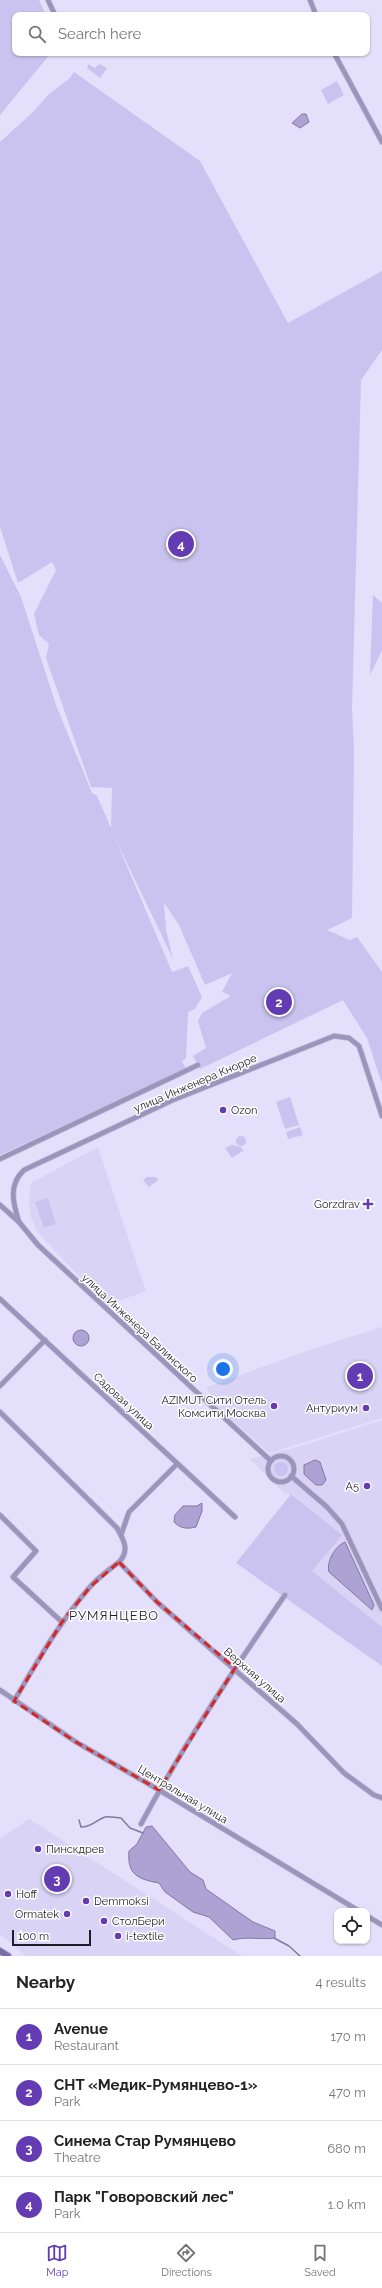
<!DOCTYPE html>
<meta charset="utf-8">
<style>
body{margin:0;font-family:Raleway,sans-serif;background:#f6f6f6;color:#222}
.controls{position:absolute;right:12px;bottom:12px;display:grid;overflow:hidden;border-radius:8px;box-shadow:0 1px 3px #0004}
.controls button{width:36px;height:36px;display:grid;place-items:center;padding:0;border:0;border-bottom:1px solid #e0e0e0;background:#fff;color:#222;font:20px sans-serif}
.scale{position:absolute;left:12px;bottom:10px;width:79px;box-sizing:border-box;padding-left:4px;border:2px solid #1f1e27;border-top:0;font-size:11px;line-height:14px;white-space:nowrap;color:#1f1e27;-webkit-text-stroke:3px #fff;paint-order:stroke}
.you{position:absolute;left:223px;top:1369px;width:14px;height:14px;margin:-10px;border:3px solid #fff;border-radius:50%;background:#1a73e8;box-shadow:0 0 0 6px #1a73e833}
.badge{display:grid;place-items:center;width:26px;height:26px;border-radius:50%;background:#633cb4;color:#fff;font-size:13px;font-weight:700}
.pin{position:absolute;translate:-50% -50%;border:2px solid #fff;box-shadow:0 1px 4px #0006}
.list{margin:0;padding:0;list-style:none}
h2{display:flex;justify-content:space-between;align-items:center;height:52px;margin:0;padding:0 16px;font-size:17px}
h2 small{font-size:13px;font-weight:400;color:#767676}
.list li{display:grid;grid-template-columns:26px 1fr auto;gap:12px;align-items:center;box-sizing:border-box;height:56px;padding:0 16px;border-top:1px solid #e0e0e0}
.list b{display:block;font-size:15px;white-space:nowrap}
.list p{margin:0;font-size:13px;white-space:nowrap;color:#767676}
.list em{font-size:13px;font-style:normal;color:#767676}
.icon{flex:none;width:22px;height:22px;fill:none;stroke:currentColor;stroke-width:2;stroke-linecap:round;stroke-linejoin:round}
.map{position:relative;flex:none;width:382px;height:1956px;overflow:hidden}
.search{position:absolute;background:#fff;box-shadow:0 1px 3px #0004;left:12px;right:12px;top:12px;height:44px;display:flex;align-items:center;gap:10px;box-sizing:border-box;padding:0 14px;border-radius:8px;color:#767676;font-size:15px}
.sheet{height:276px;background:#fff}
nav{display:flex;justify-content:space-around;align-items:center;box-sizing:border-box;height:56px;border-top:1px solid #e0e0e0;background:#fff;font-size:11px;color:#767676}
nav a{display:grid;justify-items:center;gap:2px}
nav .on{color:#633cb4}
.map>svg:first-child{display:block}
.built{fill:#d9d3f5}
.green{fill:#cac3ef}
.water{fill:#aca2d4;stroke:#827aa0}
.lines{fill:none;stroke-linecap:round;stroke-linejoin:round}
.stream{stroke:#827aa0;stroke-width:1.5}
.street-casing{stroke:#c1bcd4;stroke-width:6}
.secondary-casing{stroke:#c1bcd4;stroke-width:8}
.street{stroke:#9b94bc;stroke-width:4.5}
.secondary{stroke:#796ca6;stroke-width:6}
.marked{fill:none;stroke:#d62828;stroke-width:3;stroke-dasharray:8 5;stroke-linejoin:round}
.poi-dot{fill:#633cb4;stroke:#fff;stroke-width:1.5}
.labels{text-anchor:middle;stroke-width:3;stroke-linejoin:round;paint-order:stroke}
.street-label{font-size:11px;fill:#1f1e27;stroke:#fff}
.poi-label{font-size:11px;fill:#1f1e27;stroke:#fff;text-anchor:start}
.quarter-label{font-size:13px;letter-spacing:1px;fill:#1f1e27;stroke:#fff}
</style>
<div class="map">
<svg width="382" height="1956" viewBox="0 0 382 1956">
<rect width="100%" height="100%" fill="#e4dffa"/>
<!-- built -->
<g class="built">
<polygon points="98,1147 146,1291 107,1305 37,1232 31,1217 29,1202 31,1183"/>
<polygon points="382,1327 382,1418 269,1453 213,1403 207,1387 310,1350"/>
<polygon points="382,1420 382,1627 312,1571 341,1535 292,1494 284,1493 250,1459 301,1446"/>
<polygon points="29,1819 118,1876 242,1956 26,1956 0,1934 0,1839"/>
</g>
<!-- green -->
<g class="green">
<polygon points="0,0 39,0 46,15 15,15 15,53 51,53 0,115"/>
<polygon points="88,64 95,68 99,64 107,68 100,78 87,68"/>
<polygon points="74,72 200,161 288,323 382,271 382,350 361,380 352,708 354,750 352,918 327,930 350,940 357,937 382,972 382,1084 367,1038 343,1000 200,1069 193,1056 206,1048 198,1021 202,1013 231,996 222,992 232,973 205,985 179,925 164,903 166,930 173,959 115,838 172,972 188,966 202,997 195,1009 188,1012 186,1058 182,1061 186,1069 0,1155 0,555 21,597 56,705 92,793 97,796 111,828 112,788 91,787 46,658 49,644 39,635 34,614 56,570 52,562 18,583 0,527 0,142 34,111 48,95 69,79"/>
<polygon points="337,81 344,95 328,104 321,90"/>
<polygon points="373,595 382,603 382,650 370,675"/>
<polygon points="290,1097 299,1125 285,1129 276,1102"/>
<polygon points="300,1127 303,1135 288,1139 286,1132"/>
<circle cx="241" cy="1141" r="5"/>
<polygon points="232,1145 241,1147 243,1151 232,1158 225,1148"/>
<polygon points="147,1177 156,1177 158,1180 149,1187 143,1180"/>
<polygon points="48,1198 56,1224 44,1228 35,1202"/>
<circle cx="281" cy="1469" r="7"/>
<polygon points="291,1494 342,1535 312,1571 382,1627 382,1666 236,1563"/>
</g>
<!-- water -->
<g class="water">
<polygon points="302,114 306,114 309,122 300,128 292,123"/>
<circle cx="81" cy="1338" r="8"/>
<polygon points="315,1460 320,1462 326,1480 322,1485 316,1485 304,1474 304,1465"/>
<path d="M202 1503V1511L196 1527C187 1529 181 1529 174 1522L175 1515 183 1506H197Z"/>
<path d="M345 1542 374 1605 372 1610 329 1572C326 1562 335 1546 345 1542Z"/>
<path d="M152 1826 190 1872 203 1880 206 1889 253 1922 275 1931V1938C261 1940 247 1936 233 1940L209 1917 193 1912 165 1892 159 1883C137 1879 127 1874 129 1851L137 1844 146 1827Z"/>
</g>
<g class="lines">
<!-- stream -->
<g class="stream">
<path d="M79 1820 81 1827C92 1827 96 1820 105 1817 109 1816 116 1818 121 1818L130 1828 143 1833"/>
<polyline points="274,1938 289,1946 300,1956"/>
</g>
<!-- street casing -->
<g class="street-casing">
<g id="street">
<polyline points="48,0 55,15"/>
<polyline points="310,0 316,15"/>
<polyline points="334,53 382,142"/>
<polyline points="0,1159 198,1065"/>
<polyline points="0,1205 19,1222 38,1245 271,1461"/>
<path d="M19 1222C13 1203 8 1185 24 1170L173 1100 334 1036 349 1038 359 1046 382 1116"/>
<polyline points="0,1299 235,1517"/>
<polyline points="0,1386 45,1340"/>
<path d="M0 1412 117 1528C124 1540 130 1551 119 1562L157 1602 297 1724 344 1773 374 1795 382 1798"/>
<circle cx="281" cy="1469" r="13"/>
<polyline points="291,1476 327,1507 342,1524 382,1609"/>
<polyline points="0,1515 36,1551 13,1577 62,1622"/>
<polyline points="121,1535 129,1512 177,1464"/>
<polyline points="0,1690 76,1742 159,1790 359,1911"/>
<path d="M14 1701C37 1662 59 1623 89 1588 97 1578 109 1570 119 1562"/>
<path d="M141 1824C184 1744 234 1669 285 1595"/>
<polyline points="367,1916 382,1925"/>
</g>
</g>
<!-- secondary casing -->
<g class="secondary-casing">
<polyline id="secondary" points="0,1951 8,1956"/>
</g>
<!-- street -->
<use href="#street" class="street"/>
<!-- secondary -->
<use href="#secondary" class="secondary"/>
</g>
<!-- marked area -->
<path class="marked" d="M119 1562 157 1602 235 1668 159 1790 76 1742 14 1701 62 1622 90 1587Z"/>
<!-- markers -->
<g class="poi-dot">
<circle cx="223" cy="1110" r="4"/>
<path d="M366 1198h4v4h4v4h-4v4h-4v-4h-4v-4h4z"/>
<circle cx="274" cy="1406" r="4"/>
<circle cx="366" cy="1408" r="4"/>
<circle cx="367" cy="1486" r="4"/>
<circle cx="38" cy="1849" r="4"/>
<circle cx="8" cy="1894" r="4"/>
<circle cx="86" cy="1901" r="4"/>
<circle cx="67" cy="1914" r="4"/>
<circle cx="104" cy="1921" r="4"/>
<circle cx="118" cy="1936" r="4"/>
</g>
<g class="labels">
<!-- street labels -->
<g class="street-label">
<text transform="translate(195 1083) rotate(-23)" y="4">улица Инженера Кнорре</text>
<text transform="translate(140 1328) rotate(43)" y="4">улица Инженера Балинского</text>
<text transform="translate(124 1401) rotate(43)" y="4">Садовая улица</text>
<text transform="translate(255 1675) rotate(41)" y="4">Верхняя улица</text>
<text transform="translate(183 1794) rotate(31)" y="4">Центральная улица</text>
</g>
<!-- poi labels -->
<g class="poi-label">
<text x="231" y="1114">Ozon</text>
<text x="360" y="1208" text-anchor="end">Gorzdrav</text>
<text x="266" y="1404" text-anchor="end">AZIMUT Сити Отель<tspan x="266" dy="13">Комсити Москва</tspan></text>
<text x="358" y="1412" text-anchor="end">Антуриум</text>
<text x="359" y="1490" text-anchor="end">А5</text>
<text x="46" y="1853">Пинскдрев</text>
<text x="16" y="1898">Hoff</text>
<text x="94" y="1905">Demmoksi</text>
<text x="59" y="1918" text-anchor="end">Ormatek</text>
<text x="112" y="1925">СтолБери</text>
<text x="126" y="1940">i-textile</text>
</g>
<!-- quarter labels -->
<g class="quarter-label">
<text x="114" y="1620">РУМЯНЦЕВО</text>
</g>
</g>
</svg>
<div class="controls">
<button><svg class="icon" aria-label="locate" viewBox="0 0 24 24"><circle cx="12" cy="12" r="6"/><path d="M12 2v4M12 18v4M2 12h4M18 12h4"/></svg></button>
</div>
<div class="scale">100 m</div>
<div class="you"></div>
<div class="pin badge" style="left:360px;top:1376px">1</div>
<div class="pin badge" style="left:279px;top:1002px">2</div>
<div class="pin badge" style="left:57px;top:1879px">3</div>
<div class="pin badge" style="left:181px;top:544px">4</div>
<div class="search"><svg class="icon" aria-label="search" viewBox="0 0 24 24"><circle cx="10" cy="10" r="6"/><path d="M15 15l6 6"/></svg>Search here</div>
</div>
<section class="sheet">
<h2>Nearby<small>4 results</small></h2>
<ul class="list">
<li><span class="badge">1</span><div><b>Avenue</b><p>Restaurant</p></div><em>170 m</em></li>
<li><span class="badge">2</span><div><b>СНТ «Медик-Румянцево-1»</b><p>Park</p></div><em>470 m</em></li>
<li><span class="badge">3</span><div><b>Синема Стар Румянцево</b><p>Theatre</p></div><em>680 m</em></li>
<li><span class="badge">4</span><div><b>Парк &quot;Говоровский лес&quot;</b><p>Park</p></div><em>1.0 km</em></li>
</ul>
</section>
<nav>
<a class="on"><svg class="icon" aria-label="map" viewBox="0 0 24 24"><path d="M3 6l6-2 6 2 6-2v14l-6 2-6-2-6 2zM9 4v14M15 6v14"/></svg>Map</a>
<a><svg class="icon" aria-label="directions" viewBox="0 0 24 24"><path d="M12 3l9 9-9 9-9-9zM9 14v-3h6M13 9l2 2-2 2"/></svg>Directions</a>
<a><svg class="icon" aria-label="saved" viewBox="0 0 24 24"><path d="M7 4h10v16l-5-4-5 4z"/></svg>Saved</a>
</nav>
